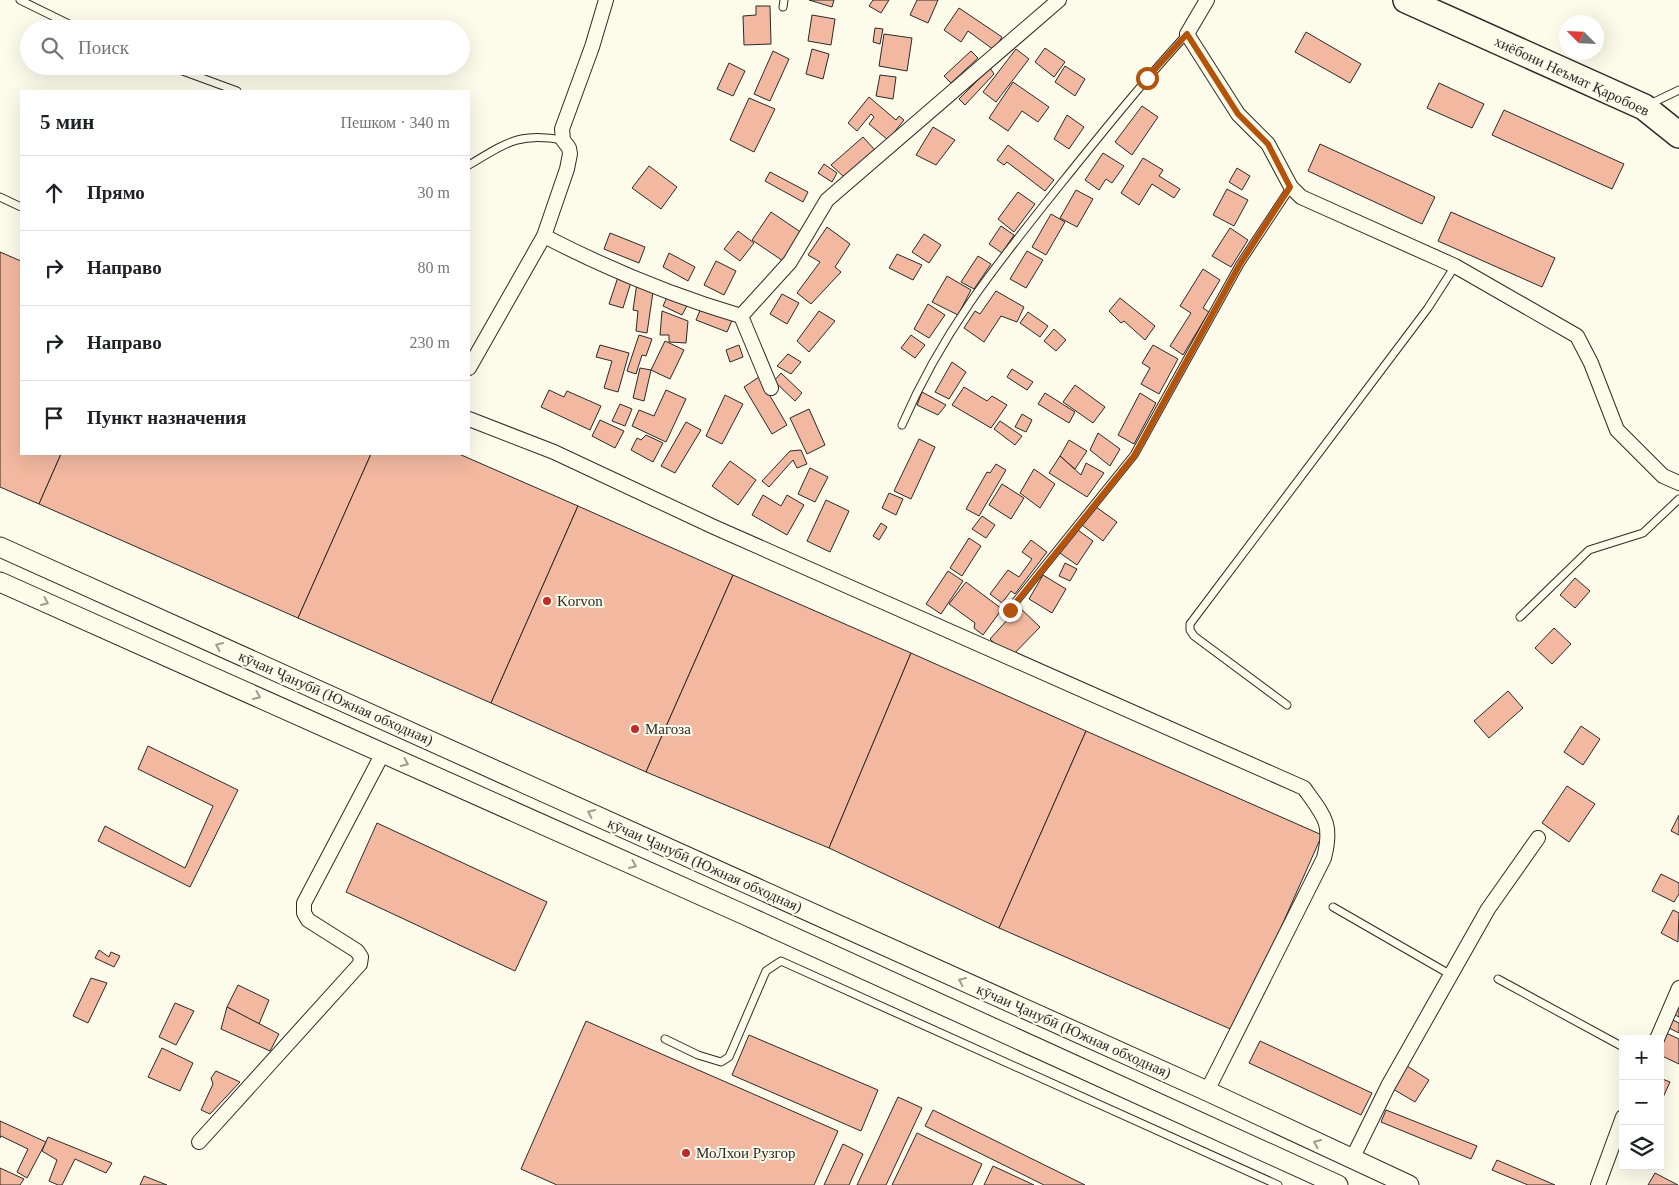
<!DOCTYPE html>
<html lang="ru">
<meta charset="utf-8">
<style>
body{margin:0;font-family:"Times New Roman",serif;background:#f6f6f6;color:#202124}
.controls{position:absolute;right:15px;bottom:15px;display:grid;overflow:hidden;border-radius:0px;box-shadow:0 5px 20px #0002}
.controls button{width:45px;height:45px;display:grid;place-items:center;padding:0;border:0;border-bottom:1px solid #e0e0e0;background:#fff;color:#202124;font:25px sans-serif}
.compass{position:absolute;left:1559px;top:15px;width:45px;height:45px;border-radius:50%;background:#fff;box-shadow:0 5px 20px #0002;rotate:294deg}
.stop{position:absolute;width:15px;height:15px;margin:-11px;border:4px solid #b45309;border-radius:50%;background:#fff}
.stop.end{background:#b45309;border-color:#fff;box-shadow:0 1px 5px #0008}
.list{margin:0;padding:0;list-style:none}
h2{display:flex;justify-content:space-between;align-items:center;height:65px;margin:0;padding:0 20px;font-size:21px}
h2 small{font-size:16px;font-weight:400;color:#757577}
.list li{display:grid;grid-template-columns:32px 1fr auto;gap:15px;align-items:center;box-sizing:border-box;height:75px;padding:0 20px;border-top:1px solid #e0e0e0}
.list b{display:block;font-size:19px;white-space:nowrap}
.list em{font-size:16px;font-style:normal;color:#757577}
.icon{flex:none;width:28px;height:28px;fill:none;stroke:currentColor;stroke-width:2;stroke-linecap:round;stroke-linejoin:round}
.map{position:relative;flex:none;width:1679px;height:1185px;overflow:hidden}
.search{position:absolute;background:#fff;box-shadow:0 5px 20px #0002;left:20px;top:20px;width:450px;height:55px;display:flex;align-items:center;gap:12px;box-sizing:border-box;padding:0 18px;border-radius:28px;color:#757577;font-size:19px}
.panel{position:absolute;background:#fff;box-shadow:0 5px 20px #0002;left:20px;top:90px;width:450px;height:365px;border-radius:0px}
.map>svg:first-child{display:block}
.building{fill:#f2b8a0;stroke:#2b2b2b}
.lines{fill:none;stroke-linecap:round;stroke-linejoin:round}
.lane-casing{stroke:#2b2b2b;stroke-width:9}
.street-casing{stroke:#2b2b2b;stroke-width:16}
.secondary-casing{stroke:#2b2b2b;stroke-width:21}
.highway-casing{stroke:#2b2b2b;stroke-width:28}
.lane{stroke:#fdfbea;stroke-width:7}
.street{stroke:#fdfbea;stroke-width:14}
.secondary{stroke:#fdfbea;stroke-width:19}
.highway{stroke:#fdfbea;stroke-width:25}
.oneway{stroke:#9e9d94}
.route{stroke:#b45309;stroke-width:6}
.poi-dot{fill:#c62828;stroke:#fdfbea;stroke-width:2}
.labels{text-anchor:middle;stroke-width:4;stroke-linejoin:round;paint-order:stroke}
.street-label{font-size:15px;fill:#2b2b2b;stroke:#fdfbea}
.poi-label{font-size:15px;fill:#2b2b2b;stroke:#fdfbea;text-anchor:start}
</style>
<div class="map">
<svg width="1679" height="1185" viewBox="0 0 1679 1185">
<rect width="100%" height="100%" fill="#fdfbea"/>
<!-- building -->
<g class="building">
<polygon points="809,0 834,0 832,7"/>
<polygon points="873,0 889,0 881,13 869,6"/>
<polygon points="917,0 938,0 928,23 910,15"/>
<polygon points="756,6 770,6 771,44 744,45 743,16 756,15"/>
<polygon points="959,8 1002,37 994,50 968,31 961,42 944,30"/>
<polygon points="812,15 835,19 831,45 808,41"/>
<polygon points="875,28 883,29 880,44 873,42"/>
<polygon points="1306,32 1361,64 1350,83 1295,52"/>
<polygon points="884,34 912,38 907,71 879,66"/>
<polygon points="1045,48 1065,62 1054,77 1035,62"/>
<polygon points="812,49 829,54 823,79 806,74"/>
<polygon points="1016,49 1029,59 996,102 983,92"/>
<polygon points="773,51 789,59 770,101 754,94"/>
<polygon points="971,51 978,58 951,83 944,76"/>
<polygon points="729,63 745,71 733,96 717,89"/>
<polygon points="1065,66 1085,79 1075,96 1055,82"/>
<polygon points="990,68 994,74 965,105 959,99"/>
<polygon points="880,75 896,77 893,99 876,96"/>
<polygon points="1013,82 1049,107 1038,122 1022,111 1008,131 989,118"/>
<polygon points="1439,83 1484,104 1472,128 1427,108"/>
<polygon points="869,97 896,120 899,116 904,120 888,140 869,124 874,117 871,114 857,131 848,123"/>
<polygon points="749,98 775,109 754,152 730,140"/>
<polygon points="1142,106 1158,117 1132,155 1115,142"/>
<polygon points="1504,110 1624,164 1612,189 1492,135"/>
<polygon points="1067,115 1084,127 1069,149 1054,139"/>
<polygon points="933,127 955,140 936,165 916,155"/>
<polygon points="863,137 875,150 844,177 831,165"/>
<polygon points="1320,144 1435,197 1422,224 1308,171"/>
<polygon points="1008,145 1054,180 1045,191 1007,162 1004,165 997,160"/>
<polygon points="1103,153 1124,166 1112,183 1106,179 1099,190 1085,180"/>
<polygon points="1143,158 1163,170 1159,176 1180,189 1174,198 1152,184 1139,205 1121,193"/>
<polygon points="824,164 837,173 832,182 818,173"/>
<polygon points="649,166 677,187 661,209 632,188"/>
<polygon points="1237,168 1250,176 1242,190 1229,182"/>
<polygon points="770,172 808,192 803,202 765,181"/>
<polygon points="1227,189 1248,200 1234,226 1213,215"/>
<polygon points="1076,190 1093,199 1077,227 1060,218"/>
<polygon points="1018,192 1035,204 1014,232 998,219"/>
<polygon points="771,212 802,233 783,261 752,240"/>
<polygon points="1451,212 1555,258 1542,287 1438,241"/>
<polygon points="1051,214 1065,222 1046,255 1032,247"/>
<polygon points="1001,226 1014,235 1002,253 989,244"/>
<polygon points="827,227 850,244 835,267 841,272 811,304 797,293 820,262 808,255"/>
<polygon points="1230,228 1248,240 1231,267 1212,256"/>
<polygon points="738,231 754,243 740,261 724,249"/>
<polygon points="610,233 645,247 639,263 604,249"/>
<polygon points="924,234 941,245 929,263 912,252"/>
<polygon points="1027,251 1043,260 1026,288 1010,279"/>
<polygon points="0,252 21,261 21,454 61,454 39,504 0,487"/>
<polygon points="669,253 695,267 688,281 663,267"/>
<polygon points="897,254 922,265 913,280 889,268"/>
<polygon points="978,256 991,264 974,289 961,282"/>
<polygon points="716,261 736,271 724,295 704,285"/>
<polygon points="1203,269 1220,280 1203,308 1209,312 1183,355 1170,346 1191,313 1180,306"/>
<polygon points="619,274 632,279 623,308 609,304"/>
<polygon points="947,276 971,290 958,315 932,302"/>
<polygon points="637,283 654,285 647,333 636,331 638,311 633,310"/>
<polygon points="996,291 1024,307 1017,322 1001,316 984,342 964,328 975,311 980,314"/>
<polygon points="669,293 689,302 682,315 663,306"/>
<polygon points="782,294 799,303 787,324 770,314"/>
<polygon points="1120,298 1155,326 1145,340 1124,321 1121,323 1109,311"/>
<polygon points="928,304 945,315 929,338 914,329"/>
<polygon points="702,306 733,318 727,332 696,320"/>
<polygon points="662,311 688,321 686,343 669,342 669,335 660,335"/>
<polygon points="819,311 835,321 809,352 797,341"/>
<polygon points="1028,312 1048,326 1040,337 1020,323"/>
<polygon points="1054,329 1066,340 1056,351 1044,341"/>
<polygon points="639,335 652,339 646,356 642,355 636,374 627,371"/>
<polygon points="911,335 925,345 915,358 901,348"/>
<polygon points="665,341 684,350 670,379 651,370"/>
<polygon points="600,345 629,353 618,392 604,388 612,361 596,357"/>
<polygon points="739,345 743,357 730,362 726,350"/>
<polygon points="1153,345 1178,359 1159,394 1141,384 1150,368 1142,363"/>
<polygon points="788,354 801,362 791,374 777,366"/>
<polygon points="952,362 966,372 949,399 935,392"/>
<polygon points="640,368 651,370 644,401 633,398"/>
<polygon points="1012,369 1033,382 1027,390 1007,377"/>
<polygon points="781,373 802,393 795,401 774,381"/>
<polygon points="759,377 787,425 772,434 744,387"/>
<polygon points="1075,385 1105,407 1093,423 1063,402"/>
<polygon points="964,387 987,401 992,396 1007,405 991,428 952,405"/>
<polygon points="549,390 564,397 567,391 601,406 590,430 541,407"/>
<polygon points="666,390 686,399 666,442 632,426 639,410 654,416"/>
<polygon points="922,392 946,405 938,415 917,405"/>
<polygon points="1045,393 1075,412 1069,423 1038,404"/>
<polygon points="1140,393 1156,403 1134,444 1118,435"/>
<polygon points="725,395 743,404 722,444 706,436"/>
<polygon points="620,404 632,409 625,426 612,421"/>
<polygon points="809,409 825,445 807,454 790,418"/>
<polygon points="1022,414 1032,420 1026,432 1015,427"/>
<polygon points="600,420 624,431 615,448 592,436"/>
<polygon points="1000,421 1022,436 1015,445 994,429"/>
<polygon points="686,422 701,430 675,473 661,466"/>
<polygon points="1098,433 1120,449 1110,466 1090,450"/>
<polygon points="646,435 663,443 653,462 631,450 637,438 641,440"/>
<polygon points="919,439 935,447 911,499 894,491"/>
<polygon points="1069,440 1087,451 1075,469 1060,456"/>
<polygon points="801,450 807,464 797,468 793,460 769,487 762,481 790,451"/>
<polygon points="61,454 371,454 298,618 39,504"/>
<polygon points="371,454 459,454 578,506 491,703 298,618"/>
<polygon points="1060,456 1081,475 1086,463 1104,473 1087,497 1049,473"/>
<polygon points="730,461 756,480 738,505 712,486"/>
<polygon points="996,464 1006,470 979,516 966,509 987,472 990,473"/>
<polygon points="810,468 828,477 815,502 798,494"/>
<polygon points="1034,469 1055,484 1040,508 1020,493"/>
<polygon points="1002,484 1024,498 1011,519 989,505"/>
<polygon points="889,493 903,499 896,515 882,508"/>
<polygon points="763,495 781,506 787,495 804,505 787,535 752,515"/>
<polygon points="826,500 849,511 830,552 807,541"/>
<polygon points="578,506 733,575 646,772 491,703"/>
<polygon points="1096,507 1117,522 1103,541 1082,525"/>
<polygon points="982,516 995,525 986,538 972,529"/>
<polygon points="881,523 887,527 879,540 873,536"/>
<polygon points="1075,528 1093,541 1077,565 1057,551"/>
<polygon points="969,538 981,546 962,576 950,568"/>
<polygon points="1031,540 1047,552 1015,594 1011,591 1002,603 990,594 1008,570 1019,577 1032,559 1022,552"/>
<polygon points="1065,563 1077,569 1070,581 1059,576"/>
<polygon points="948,571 963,581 941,614 926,604"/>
<polygon points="733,575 911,653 829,848 646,772"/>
<polygon points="1043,575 1066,589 1052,613 1029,599"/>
<polygon points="1575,578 1590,591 1575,608 1560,595"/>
<polygon points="966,582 1002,609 983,635 974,628 975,623 949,604"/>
<polygon points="1019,607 1040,627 1010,658 990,639"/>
<polygon points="1554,628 1571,644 1552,664 1535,648"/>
<polygon points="911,653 1086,731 999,928 829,848"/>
<polygon points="1508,691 1523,708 1489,738 1474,721"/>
<polygon points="1581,726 1600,739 1583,765 1564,752"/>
<polygon points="1086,731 1322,835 1235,1031 999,928"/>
<polygon points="148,746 238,790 190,887 98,841 105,826 185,868 213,806 138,769"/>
<polygon points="1567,786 1595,804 1569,842 1542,823"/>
<polygon points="1679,815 1679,835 1671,831"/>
<polygon points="377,823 547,902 515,971 346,892"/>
<polygon points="1661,874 1679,883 1679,894 1674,902 1652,891"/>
<polygon points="1673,910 1679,913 1678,942 1661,933"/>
<polygon points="99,950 109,957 111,952 120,956 114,967 95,958"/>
<polygon points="91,978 107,983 88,1023 73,1016"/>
<polygon points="238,985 269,1000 259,1024 227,1007"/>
<polygon points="1679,996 1679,1017 1671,1013"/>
<polygon points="175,1003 194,1011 176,1045 159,1037"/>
<polygon points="227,1007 279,1034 270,1051 221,1029"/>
<polygon points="1667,1017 1679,1023 1679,1033 1663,1025"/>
<polygon points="586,1021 838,1131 814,1185 557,1185 521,1169"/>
<polygon points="1664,1032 1679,1039 1679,1064 1660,1055 1660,1039"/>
<polygon points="749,1035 878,1090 861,1131 732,1075"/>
<polygon points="1260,1041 1372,1093 1361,1115 1249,1063"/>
<polygon points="162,1048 193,1063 180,1091 148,1077"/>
<polygon points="1407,1066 1429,1080 1415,1102 1393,1089"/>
<polygon points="216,1071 240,1082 210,1114 201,1110 213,1084 211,1078"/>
<polygon points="1660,1078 1670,1082 1660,1104"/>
<polygon points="898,1097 922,1108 886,1185 857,1185"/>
<polygon points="933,1110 1085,1185 1044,1185 925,1126"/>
<polygon points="1386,1110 1477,1146 1471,1159 1381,1122"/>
<polygon points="0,1121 46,1142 27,1178 17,1172 28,1149 1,1136 0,1138"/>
<polygon points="917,1133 982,1164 972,1185 892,1185"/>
<polygon points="48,1137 112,1163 106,1173 75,1159 62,1185 58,1185 49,1181 57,1160 42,1151"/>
<polygon points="843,1144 863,1154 849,1185 824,1185"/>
<polygon points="1497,1160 1555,1185 1528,1185 1492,1170"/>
<polygon points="993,1166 1034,1185 984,1185"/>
<polygon points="0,1168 24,1179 20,1185 0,1185"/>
<polygon points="1655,1173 1678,1185 1648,1185"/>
<polygon points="144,1176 167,1185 140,1185"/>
</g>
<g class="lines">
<!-- lane casing -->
<g class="lane-casing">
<g id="lane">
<polyline points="20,0 79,29"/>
<polyline points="783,7 784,0"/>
<polyline points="169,66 237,91"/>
<polyline points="1648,105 1679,90"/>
<path d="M469 165C506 143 519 132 563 140"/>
<polyline points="0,197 21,207"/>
<path d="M902 425C943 330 996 265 1060 185 1101 134 1142 83 1187 34"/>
<polyline points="1009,610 1134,455 1240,264 1291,187"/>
<polyline points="1520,617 1589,550 1643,533 1679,499"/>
<polyline points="1287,705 1194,636 1190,630 1190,624 1428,308 1455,266"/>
<polyline points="1333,907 1451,975"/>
<polyline points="1498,979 1623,1047"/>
<polyline points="665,1039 698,1055 721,1062 729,1057 766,971 781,961 1278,1185"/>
</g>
</g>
<!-- street casing -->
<g class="street-casing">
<g id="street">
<polyline points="1207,0 1187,34 1238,114 1268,144 1291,187 1301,197 1455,266 1577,336 1591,363 1617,430 1663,476 1679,483"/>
<path d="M544 236C606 268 673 296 741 316L771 388"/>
<polyline points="741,316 790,262 827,200 1059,0"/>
<polyline points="469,368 544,236 567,169 570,154 569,148 563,140 562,129 592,47 606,0"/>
<path d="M469 419 554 452 714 527 1304 788C1324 816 1333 823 1324 858L1207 1091"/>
<polyline points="1657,1039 1679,988"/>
<polyline points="199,1142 360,964 361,957 357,951 308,920 304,913 304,903 383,753"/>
<polyline points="1352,1159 1388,1086 1488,909 1538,838"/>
<polyline points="1598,1185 1623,1117"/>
</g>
</g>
<!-- secondary casing -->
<g class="secondary-casing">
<g id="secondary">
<polyline points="0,547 1207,1091 1409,1185"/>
<polyline points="0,582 745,915 1338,1185"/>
</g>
</g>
<!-- highway casing -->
<g class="highway-casing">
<polyline id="highway" points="1406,0 1644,107 1679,135"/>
</g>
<!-- lane -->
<use href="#lane" class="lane"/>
<!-- street -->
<use href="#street" class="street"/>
<!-- secondary -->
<use href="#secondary" class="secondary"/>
<!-- highway -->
<use href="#highway" class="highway"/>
</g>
<!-- one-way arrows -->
<defs><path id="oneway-chevron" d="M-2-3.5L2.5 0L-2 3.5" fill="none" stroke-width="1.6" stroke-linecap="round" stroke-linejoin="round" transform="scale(1.25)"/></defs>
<g class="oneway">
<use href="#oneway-chevron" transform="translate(45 602) rotate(24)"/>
<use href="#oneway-chevron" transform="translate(219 646) rotate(-156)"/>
<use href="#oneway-chevron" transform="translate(257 696) rotate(24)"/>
<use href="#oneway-chevron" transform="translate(405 763) rotate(24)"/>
<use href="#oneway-chevron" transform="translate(591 813) rotate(-156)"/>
<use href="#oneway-chevron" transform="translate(633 865) rotate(24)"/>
<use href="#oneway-chevron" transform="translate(962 981) rotate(-156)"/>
<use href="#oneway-chevron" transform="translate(1317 1143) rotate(-155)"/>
</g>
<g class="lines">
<!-- route -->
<polyline class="route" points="1010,610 1134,456 1240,264 1290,187 1268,144 1238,114 1187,34 1147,78"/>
</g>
<!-- markers -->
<g class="poi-dot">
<circle cx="547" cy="601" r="5"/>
<circle cx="635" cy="729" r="5"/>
<circle cx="686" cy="1153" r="5"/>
</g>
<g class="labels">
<!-- street labels -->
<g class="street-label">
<text transform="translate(1572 76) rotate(25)" y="5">хиёбони Неъмат Қаробоев</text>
<text transform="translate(336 698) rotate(24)" y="5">кӯчаи Ҷанубӣ (Южная обходная)</text>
<text transform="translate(705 865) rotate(24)" y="5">кӯчаи Ҷанубӣ (Южная обходная)</text>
<text transform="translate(1074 1031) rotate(24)" y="5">кӯчаи Ҷанубӣ (Южная обходная)</text>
</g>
<!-- poi labels -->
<g class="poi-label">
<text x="557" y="606">Korvon</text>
<text x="645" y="734">Магоза</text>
<text x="696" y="1158">МоЛхои Рузгор</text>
</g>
</g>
</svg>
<div class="controls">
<button>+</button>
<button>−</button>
<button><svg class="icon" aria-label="layers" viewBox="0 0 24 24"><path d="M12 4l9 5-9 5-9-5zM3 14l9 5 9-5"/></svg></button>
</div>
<svg class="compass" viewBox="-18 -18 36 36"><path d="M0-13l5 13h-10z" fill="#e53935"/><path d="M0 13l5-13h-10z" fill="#757577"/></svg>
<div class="stop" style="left:1147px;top:78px"></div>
<div class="stop end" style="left:1010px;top:610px"></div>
<div class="search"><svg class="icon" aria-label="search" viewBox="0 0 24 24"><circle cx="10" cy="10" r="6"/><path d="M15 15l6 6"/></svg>Поиск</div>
<section class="panel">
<h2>5 мин<small>Пешком · 340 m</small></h2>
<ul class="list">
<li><svg class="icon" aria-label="ahead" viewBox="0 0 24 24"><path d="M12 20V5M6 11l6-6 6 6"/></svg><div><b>Прямо</b></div><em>30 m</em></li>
<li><svg class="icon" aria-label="right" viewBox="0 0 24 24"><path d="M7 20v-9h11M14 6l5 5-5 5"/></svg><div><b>Направо</b></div><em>80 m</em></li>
<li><svg class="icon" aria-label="right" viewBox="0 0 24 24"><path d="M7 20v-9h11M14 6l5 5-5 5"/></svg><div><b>Направо</b></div><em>230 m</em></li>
<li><svg class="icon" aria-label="arrive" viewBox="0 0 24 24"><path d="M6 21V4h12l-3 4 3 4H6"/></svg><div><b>Пункт назначения</b></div></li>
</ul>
</section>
</div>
